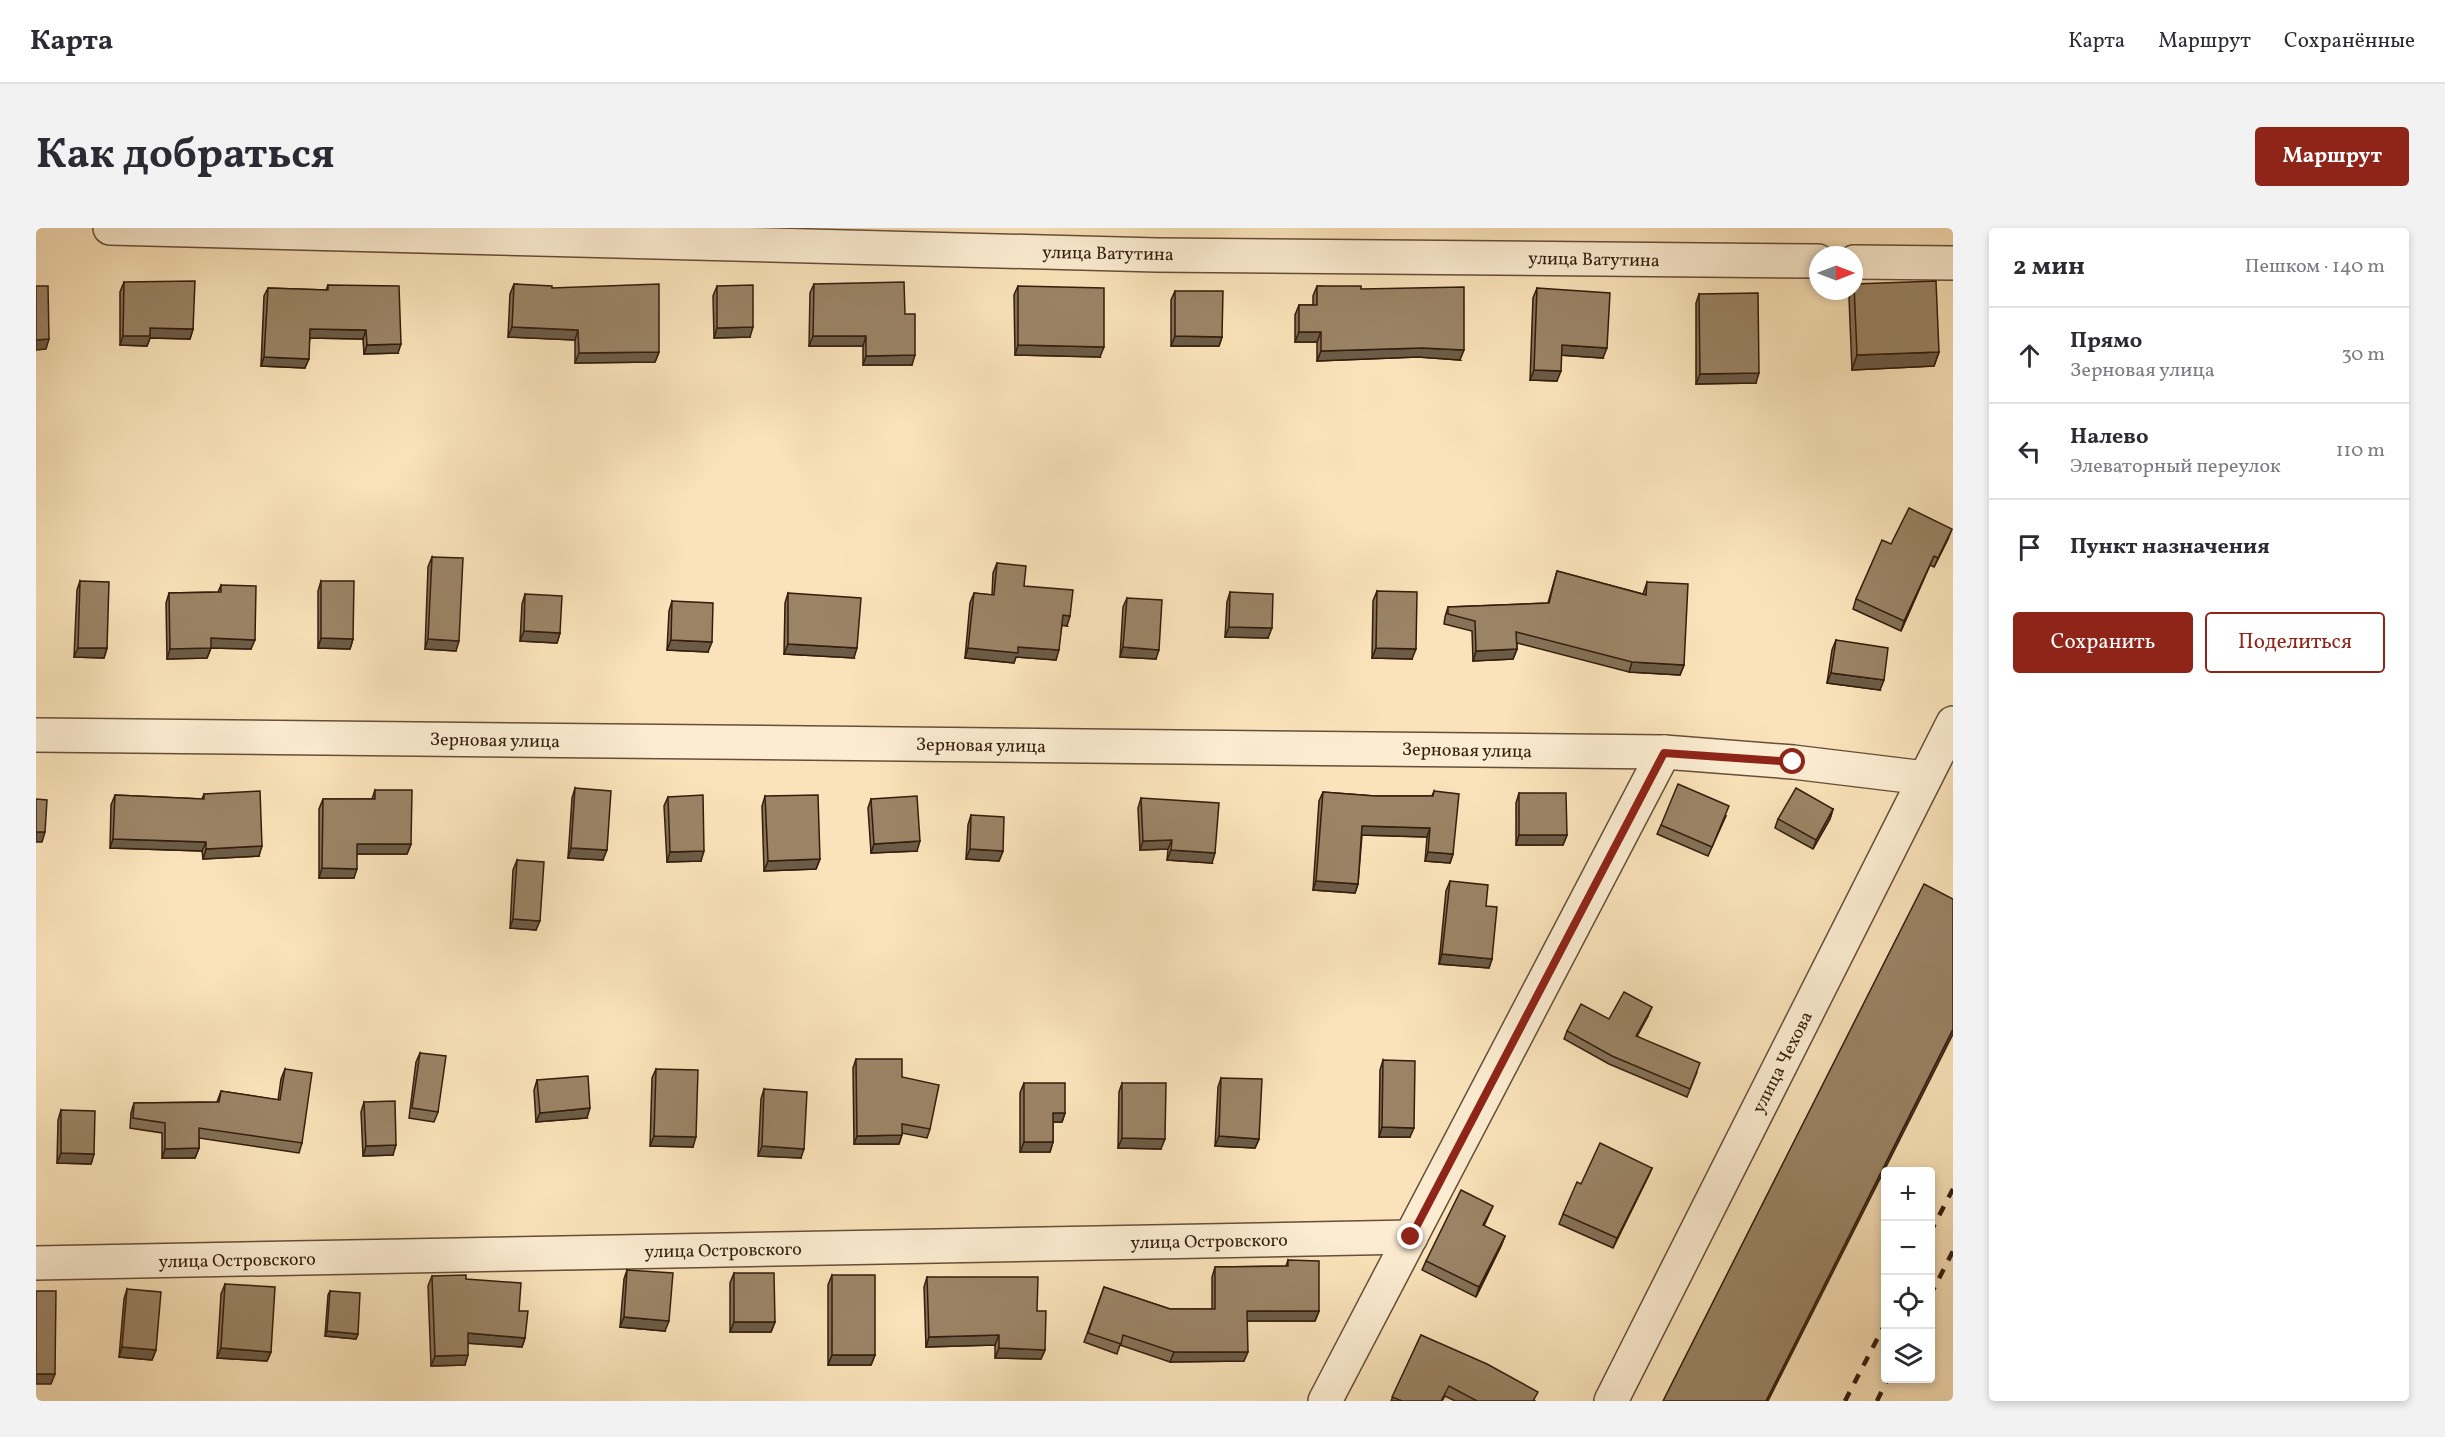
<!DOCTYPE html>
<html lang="ru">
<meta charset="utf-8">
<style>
body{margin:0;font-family:Vollkorn,serif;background:#f2f2f3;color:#2b2b33}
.controls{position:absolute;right:18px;bottom:18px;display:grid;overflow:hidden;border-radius:6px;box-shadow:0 3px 9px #0003}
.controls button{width:54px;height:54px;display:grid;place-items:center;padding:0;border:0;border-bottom:2px solid #e1e1e2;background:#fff;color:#2b2b33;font:30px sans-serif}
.compass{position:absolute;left:1773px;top:18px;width:54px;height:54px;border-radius:50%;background:#fff;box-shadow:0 3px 9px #0003;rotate:90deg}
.stop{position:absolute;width:18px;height:18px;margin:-14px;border:4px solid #8f2418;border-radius:50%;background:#fff}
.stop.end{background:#8f2418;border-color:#fff;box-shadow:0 2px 6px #0008}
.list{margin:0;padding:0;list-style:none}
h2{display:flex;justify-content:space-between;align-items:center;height:78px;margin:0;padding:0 24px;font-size:26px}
h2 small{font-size:20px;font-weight:400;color:#7c7c81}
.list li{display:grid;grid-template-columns:39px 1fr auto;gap:18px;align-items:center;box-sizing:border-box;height:96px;padding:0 24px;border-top:2px solid #e1e1e2}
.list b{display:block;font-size:22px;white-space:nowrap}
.list p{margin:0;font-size:20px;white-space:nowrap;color:#7c7c81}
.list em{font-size:20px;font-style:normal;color:#7c7c81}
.actions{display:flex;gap:12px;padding:18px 24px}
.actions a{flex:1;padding:14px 0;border:2px solid #8f2418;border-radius:6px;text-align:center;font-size:21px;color:#8f2418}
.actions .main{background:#8f2418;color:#fff}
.icon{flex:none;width:33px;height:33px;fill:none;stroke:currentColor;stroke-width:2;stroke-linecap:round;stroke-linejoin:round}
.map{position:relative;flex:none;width:1917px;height:1173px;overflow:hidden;border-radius:6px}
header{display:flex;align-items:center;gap:36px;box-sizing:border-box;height:84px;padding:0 30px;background:#fff;border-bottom:2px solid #e1e1e2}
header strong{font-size:28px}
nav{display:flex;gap:33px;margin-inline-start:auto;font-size:21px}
.intro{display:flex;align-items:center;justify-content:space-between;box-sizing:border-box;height:144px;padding:0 36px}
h1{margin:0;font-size:42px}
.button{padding:15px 27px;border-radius:6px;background:#8f2418;color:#fff;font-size:21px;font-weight:700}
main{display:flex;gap:36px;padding:0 36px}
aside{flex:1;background:#fff;border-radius:6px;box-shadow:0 3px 9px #0003}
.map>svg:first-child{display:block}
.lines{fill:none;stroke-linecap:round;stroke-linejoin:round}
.minor-casing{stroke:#664e38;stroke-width:36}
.minor{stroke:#fcedd2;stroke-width:33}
.rail{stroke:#341d0c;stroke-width:4.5;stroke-dasharray:10 10;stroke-linecap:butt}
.wall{fill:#857258;stroke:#341d0c;stroke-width:1.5}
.shaded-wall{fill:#6c5c47;stroke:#341d0c;stroke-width:1.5}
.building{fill:#9b8466;stroke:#341d0c;stroke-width:1.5}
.route{stroke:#8f2418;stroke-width:8}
.labels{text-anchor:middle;stroke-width:5;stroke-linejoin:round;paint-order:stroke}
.street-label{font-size:18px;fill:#341d0c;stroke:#fcedd2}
</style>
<header>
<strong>Карта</strong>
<nav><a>Карта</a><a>Маршрут</a><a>Сохранённые</a></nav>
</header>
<div class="intro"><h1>Как добраться</h1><a class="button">Маршрут</a></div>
<main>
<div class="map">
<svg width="1917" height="1173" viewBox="0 0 1917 1173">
<rect width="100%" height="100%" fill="#fae3ba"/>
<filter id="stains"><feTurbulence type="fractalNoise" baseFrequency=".00333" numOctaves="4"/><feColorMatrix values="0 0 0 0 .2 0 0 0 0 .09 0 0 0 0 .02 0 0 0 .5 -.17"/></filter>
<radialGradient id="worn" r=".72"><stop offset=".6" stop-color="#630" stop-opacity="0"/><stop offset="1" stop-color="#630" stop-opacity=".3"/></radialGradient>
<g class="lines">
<!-- minor casing -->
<g class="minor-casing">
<g id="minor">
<polyline points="74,0 1121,27 1782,33"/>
<polyline points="1818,34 1917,35"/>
<polyline points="0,507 1628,524 1757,534 1889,550"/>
<polyline points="0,1035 1375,1009"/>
<polyline points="1289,1173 1628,524"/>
<polyline points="1575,1173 1917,495"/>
</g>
</g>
<!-- minor -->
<use href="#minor" class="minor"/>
<!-- rail -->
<g class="rail">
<polyline points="1894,1005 1917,961"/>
<polyline points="1894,1068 1917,1023"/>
<polyline points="1809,1173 1850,1094"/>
<polyline points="1841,1173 1852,1150"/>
</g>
</g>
<!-- wall -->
<g class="wall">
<polygon points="88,54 157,101 154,111 114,110 111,118 84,117 84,64"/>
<polygon points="478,56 516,60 623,124 619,134 539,135 539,112 472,109 474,66"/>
<polygon points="778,56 869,86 876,137 827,137 827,118 773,118 774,65"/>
<polygon points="292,57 362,125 328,126 327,111 274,110 269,140 225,138 228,68 232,60 290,62"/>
<polygon points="681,58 714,109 678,110 677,68"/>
<polygon points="982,58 1064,129 979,127 978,67"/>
<polygon points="1281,58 1325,61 1424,132 1382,129 1281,133 1281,114 1259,114 1259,87 1263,77 1277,77 1277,68"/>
<polygon points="1501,60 1567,130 1525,127 1521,153 1494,152 1497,70"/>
<polygon points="1139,63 1186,109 1183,118 1135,118 1135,72"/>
<polygon points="1815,63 1818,63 1903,124 1898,138 1816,142 1813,70"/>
<polygon points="1663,66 1720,155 1660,156 1660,75"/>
<polygon points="1912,311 1898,339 1894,337 1865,403 1817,381 1820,371 1855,316"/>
<polygon points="396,329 420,423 389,421 392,339"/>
<polygon points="961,335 988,358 1031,398 1026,397 1020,432 980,429 978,435 929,430 934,375 938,365 956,367 957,345"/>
<polygon points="1521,343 1607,366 1611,354 1648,437 1644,447 1593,444 1481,415 1481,421 1477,431 1437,433 1436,403 1408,396 1409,389 1412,379 1512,375"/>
<polygon points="44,353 71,420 68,430 38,429 41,362"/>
<polygon points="285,353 317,411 314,421 282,420 282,363"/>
<polygon points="185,357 215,421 175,420 171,430 131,431 130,375 133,365 182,364"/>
<polygon points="1341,363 1376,431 1336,430 1337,373"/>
<polygon points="1194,364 1232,410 1189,409 1191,374"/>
<polygon points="752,365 818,430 748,426 749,375"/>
<polygon points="489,366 524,405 521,415 484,413 486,376"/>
<polygon points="1091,370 1120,431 1084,429 1087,379"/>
<polygon points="636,373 672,424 631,422 633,383"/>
<polygon points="1800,412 1844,462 1791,455 1796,422"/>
<polygon points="539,560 567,632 532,630 536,570"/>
<polygon points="339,562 375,616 371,626 321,626 318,650 283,650 283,581 287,571 336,571"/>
<polygon points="1398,563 1417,626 1414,635 1389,633 1391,609 1326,607 1322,656 1319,665 1277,662 1283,573 1287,564 1339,568 1396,568"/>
<polygon points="1483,565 1531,607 1527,617 1480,617 1480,575"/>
<polygon points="168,566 223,628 167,631 166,623 74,620 75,577 79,567 166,571"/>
<polygon points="729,568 784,631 780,641 728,643 726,578"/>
<polygon points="632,569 665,633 631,634 628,578"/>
<polygon points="1105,570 1176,635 1131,632 1132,621 1104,622 1102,580"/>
<polygon points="835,571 881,623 835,625 832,580"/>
<polygon points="1797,581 1794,591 1777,621 1739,600 1742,591"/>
<polygon points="935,587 967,623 963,633 930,631 932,597"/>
<polygon points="1690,588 1672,628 1621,606 1625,597"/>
<polygon points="481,632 500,702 474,700 477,642"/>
<polygon points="1414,653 1450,678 1456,731 1453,740 1403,736 1410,663"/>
<polygon points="1612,788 1601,808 1661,844 1651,869 1573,836 1528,811 1531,803 1573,791"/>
<polygon points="384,825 402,884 398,894 373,890 380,834"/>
<polygon points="820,831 866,849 894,901 891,910 866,905 863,916 818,916 817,840"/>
<polygon points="1347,832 1374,909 1343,909 1344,842"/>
<polygon points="249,841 266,915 263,925 163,910 163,920 159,930 126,930 126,905 94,900 95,885 98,875 181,874 185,863 242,872 245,851"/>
<polygon points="620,841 657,919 614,918 616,850"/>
<polygon points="1185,850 1223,911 1219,920 1179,918 1182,859"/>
<polygon points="501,852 551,890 500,894 498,862"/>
<polygon points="988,855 1029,885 1026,894 1017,894 1017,914 1014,924 984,924 984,865"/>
<polygon points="1086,855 1125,921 1082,920 1083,864"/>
<polygon points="728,861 765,930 722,928 725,871"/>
<polygon points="328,874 357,927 327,928 325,884"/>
<polygon points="25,882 58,926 55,936 21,935 22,892"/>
<polygon points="1616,940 1612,949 1577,1020 1523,996 1527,986 1545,956"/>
<polygon points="1457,978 1448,998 1469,1008 1465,1018 1440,1069 1386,1042 1390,1033"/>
<polygon points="1252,1032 1283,1083 1279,1093 1211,1093 1208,1133 1134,1134 1084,1117 1081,1126 1048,1114 1068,1059 1134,1081 1176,1081 1176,1049 1179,1039 1250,1038"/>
<polygon points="591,1042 629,1103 584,1099 588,1051"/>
<polygon points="698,1045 739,1094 735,1104 694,1104 694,1055"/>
<polygon points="796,1047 839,1127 835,1137 792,1137 792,1057"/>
<polygon points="396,1048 430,1051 483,1083 489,1110 486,1119 432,1115 429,1137 395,1138 392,1058"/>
<polygon points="891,1049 1001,1083 1009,1122 1005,1131 959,1130 959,1117 890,1119 888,1059"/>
<polygon points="189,1056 235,1124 231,1133 181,1130 185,1066"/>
<polygon points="91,1061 120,1122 116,1132 83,1129 88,1071"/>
<polygon points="294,1063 322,1106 320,1111 289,1108 292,1067"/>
<polygon points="1385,1107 1499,1173 1419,1173 1409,1168 1406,1173 1355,1173"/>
</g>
<!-- shaded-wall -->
<g class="shaded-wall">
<polygon points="476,99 542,102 539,112 472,109"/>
<polygon points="717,99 714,109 678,110 681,100"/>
<polygon points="114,100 157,101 154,111 114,110 111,118 84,117 87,108"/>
<polygon points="274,101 330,102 327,111 271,110"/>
<polygon points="1263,104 1285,104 1281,114 1259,114"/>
<polygon points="777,108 830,108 827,118 773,118"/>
<polygon points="1139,108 1186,109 1183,118 1135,118"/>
<polygon points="13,111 10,121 0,122 0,112"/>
<polygon points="365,116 362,125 328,126 331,117"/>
<polygon points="982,117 1068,119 1064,129 979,127"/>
<polygon points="1526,117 1571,120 1567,130 1522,127"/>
<polygon points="1386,120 1428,122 1424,132 1382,129 1281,133 1285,123"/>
<polygon points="623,124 619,134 539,135 543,125"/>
<polygon points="1903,124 1898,138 1816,142 1821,127"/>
<polygon points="879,127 876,137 827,137 830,128"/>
<polygon points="228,129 273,131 269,140 225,138"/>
<polygon points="1498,142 1525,143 1521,153 1494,152"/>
<polygon points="1723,145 1720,155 1660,156 1664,146"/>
<polygon points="1916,301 1912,311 1898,339 1902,330"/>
<polygon points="1898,328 1894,337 1865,403 1868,393"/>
<polygon points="1027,387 1034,388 1031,398 1023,397"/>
<polygon points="1193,399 1236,400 1232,410 1189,409"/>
<polygon points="488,403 524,405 521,415 484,413"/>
<polygon points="175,410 219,412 215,421 175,420 171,430 131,431 134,421"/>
<polygon points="285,410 317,411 314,421 282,420"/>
<polygon points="392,411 423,413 420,423 389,421"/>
<polygon points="635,412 676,414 672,424 631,422"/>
<polygon points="752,416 821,420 818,430 748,426"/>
<polygon points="982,419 1023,422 1020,432 980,429 978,435 929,430 932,420"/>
<polygon points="1087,419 1123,422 1120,431 1084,429"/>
<polygon points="42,420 71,420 68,430 38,429"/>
<polygon points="1340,420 1380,421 1376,431 1336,430"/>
<polygon points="1481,421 1477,431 1437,433 1440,423"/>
<polygon points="1596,434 1648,437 1644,447 1593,444"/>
<polygon points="1795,445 1848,452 1844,462 1791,455"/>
<polygon points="1797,581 1794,591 1777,621 1780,612"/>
<polygon points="1326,598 1394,600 1391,609 1323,607"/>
<polygon points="0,604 9,604 6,614 0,614"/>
<polygon points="1483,607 1531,607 1527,617 1480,617"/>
<polygon points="77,611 170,614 166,623 74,620"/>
<polygon points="1136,612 1132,621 1104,622 1107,613"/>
<polygon points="884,613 881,623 835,625 838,616"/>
<polygon points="321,616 375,616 371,626 318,626"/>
<polygon points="226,618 223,628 167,631 170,621"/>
<polygon points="535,620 571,622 567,632 532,630"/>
<polygon points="934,621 967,623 963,633 930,631"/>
<polygon points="1135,622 1179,625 1176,635 1131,632"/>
<polygon points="668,623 665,633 631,634 634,624"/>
<polygon points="1392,624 1417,626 1414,635 1389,633"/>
<polygon points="784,631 780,641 728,643 732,633"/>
<polygon points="286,640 321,641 318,650 283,650"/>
<polygon points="1280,653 1322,656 1319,665 1277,662"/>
<polygon points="477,691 504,693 500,702 474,700"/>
<polygon points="1406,726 1456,731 1453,740 1403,736"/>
<polygon points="1616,779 1612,788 1597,816 1600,808"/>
<polygon points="1917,801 1917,806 1732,1173 1730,1173"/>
<polygon points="554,880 551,890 500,894 504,885"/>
<polygon points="1017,885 1029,885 1026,894 1014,894"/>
<polygon points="1346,899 1378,900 1374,909 1343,909"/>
<polygon points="866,907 863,916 818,916 821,908"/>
<polygon points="618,908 660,909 657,919 614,918"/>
<polygon points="1183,908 1223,911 1219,920 1179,918"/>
<polygon points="1086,910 1129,911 1125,921 1082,920"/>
<polygon points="988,914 1017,914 1014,924 984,924"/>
<polygon points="360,917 357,927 327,928 330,918"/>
<polygon points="726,918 768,921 765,930 722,928"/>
<polygon points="163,920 159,930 126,930 129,921"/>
<polygon points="25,925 58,926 55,936 21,935"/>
<polygon points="1616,940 1612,949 1577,1020 1581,1010"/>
<polygon points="1469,1008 1465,1018 1440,1069 1443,1059"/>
<polygon points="1211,1083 1283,1083 1279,1093 1208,1093"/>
<polygon points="588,1089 633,1093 629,1103 584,1099"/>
<polygon points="698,1094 739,1094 735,1104 694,1104"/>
<polygon points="291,1103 322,1106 320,1111 289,1108"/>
<polygon points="432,1105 489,1110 486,1119 428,1115"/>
<polygon points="963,1107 959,1117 890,1119 893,1109"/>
<polygon points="86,1119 120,1122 116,1132 83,1129"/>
<polygon points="185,1120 235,1124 231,1133 181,1130"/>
<polygon points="963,1120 1009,1122 1005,1131 959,1130"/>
<polygon points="1138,1124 1212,1124 1208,1133 1134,1134"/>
<polygon points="432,1127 429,1137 395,1138 399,1128"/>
<polygon points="796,1127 839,1127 835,1137 792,1137"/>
<polygon points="0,1146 19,1146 15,1156 0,1156"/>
</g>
<!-- building -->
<g class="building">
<polygon points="159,53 157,101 114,100 114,108 87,108 88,54"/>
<polygon points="1900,53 1903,124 1821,127 1818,56"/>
<polygon points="868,54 869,86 879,86 879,127 830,128 830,108 777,108 778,56"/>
<polygon points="478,56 516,58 516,60 623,56 623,124 543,125 542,102 476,99"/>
<polygon points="292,57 363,58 365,116 331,117 330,102 274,101 273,131 228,129 232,60 292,62"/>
<polygon points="717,57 717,99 681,100 681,58"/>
<polygon points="0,58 12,58 13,111 0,112"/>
<polygon points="982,58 1068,60 1068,119 982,117"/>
<polygon points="1281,58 1325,58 1325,61 1428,59 1428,122 1386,120 1285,123 1285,104 1263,104 1263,77 1281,77"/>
<polygon points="1501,60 1574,65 1571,120 1526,117 1525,143 1498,142"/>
<polygon points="1139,63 1187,63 1186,109 1139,108"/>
<polygon points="1722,65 1723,145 1664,146 1663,66"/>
<polygon points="1873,280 1916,301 1902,330 1898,328 1868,393 1820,371 1846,312 1855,316"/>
<polygon points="396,329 427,330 423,413 392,411"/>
<polygon points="961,335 990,338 988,358 1037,362 1034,388 1027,387 1023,422 982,419 982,425 932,420 938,365 958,367"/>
<polygon points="1521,343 1610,367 1611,354 1652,356 1648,437 1596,434 1480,404 1481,421 1440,423 1439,393 1412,386 1412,379 1513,375"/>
<polygon points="44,353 73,354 71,420 42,420"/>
<polygon points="285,353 318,353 317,411 285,410"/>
<polygon points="185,357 220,358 219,412 175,410 175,420 134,421 133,365 185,364"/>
<polygon points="1341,363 1381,364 1380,421 1340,420"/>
<polygon points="1194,364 1237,366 1236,400 1193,399"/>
<polygon points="752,365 825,370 821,420 752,416"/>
<polygon points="489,366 526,368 524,405 488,403"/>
<polygon points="1091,370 1126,372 1123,422 1087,419"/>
<polygon points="636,373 677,375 676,414 635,412"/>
<polygon points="1800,412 1852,420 1848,452 1795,445"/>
<polygon points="1642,556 1693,578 1676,619 1625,597"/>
<polygon points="539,560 575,563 571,622 535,620"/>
<polygon points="1760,560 1797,581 1780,612 1742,591"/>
<polygon points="339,562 376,562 375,616 321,616 321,641 286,640 287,571 339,571"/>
<polygon points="224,563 226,618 170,621 170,614 77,611 79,567 168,571 168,566"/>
<polygon points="1398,563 1423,566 1417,626 1392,624 1394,600 1326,598 1322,656 1280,653 1287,564 1339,568 1397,568"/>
<polygon points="1483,565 1530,565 1531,607 1483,607"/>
<polygon points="667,567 668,623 634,624 632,569"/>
<polygon points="782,567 784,631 732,633 729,568"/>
<polygon points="881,568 884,613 838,616 835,571"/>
<polygon points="1105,570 1183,575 1179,625 1135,622 1136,612 1107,613"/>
<polygon points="0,571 11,572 9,604 0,604"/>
<polygon points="935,587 968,589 967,623 934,621"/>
<polygon points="481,632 508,634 504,693 477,691"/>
<polygon points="1414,653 1452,657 1450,678 1461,679 1456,731 1406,726"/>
<polygon points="1888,656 1917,671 1917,801 1730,1173 1627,1173"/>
<polygon points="1588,764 1616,779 1600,808 1664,835 1654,861 1576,828 1531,803 1545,776 1573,791"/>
<polygon points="384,825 410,828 402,884 376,880"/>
<polygon points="820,831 866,831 866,849 903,857 894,901 866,896 866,907 821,908"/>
<polygon points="1347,832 1379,833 1378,900 1346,899"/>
<polygon points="249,841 276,845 266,915 163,900 163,920 129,921 129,895 97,890 98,875 183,874 185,863 244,872"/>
<polygon points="620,841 662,842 660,909 618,908"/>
<polygon points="552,848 554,880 504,885 501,852"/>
<polygon points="1185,850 1226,851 1223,911 1183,908"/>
<polygon points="988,855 1029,855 1029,885 1017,885 1017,914 988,914"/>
<polygon points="1086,855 1130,855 1129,911 1086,910"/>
<polygon points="728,861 771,864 768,921 726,918"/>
<polygon points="359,873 360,917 330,918 328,874"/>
<polygon points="25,882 59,883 58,926 25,925"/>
<polygon points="1564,915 1616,940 1581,1010 1527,986 1541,954 1545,956"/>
<polygon points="1425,962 1457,978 1447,997 1469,1008 1443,1059 1390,1033"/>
<polygon points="1252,1032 1283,1033 1283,1083 1211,1083 1212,1124 1138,1124 1087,1107 1085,1116 1052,1105 1068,1059 1134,1081 1179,1081 1179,1039 1252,1038"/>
<polygon points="591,1042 637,1045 633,1093 588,1089"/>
<polygon points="698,1045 738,1045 739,1094 698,1094"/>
<polygon points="430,1047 430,1051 485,1055 483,1083 492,1083 489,1110 432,1105 432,1127 399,1128 396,1048"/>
<rect x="796" y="1047" width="43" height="80"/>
<polygon points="891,1049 1002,1049 1001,1083 1010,1083 1009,1122 963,1120 963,1107 893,1109"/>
<polygon points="189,1056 239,1059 235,1124 185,1120"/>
<polygon points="91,1061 125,1064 120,1122 86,1119"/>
<polygon points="0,1063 20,1063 19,1146 0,1146"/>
<polygon points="294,1063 324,1065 322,1106 291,1103"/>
<polygon points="1385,1107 1451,1136 1502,1164 1497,1173 1441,1173 1413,1158 1405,1173 1366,1173 1356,1169"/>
</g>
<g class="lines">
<!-- route -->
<polyline class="route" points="1375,1009 1628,525 1757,534"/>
</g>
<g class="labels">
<!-- street labels -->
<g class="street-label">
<text transform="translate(1072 25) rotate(1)" y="6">улица Ватутина</text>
<text transform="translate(1558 31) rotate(1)" y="6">улица Ватутина</text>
<text transform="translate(459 512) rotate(1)" y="6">Зерновая улица</text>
<text transform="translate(945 517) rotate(1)" y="6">Зерновая улица</text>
<text transform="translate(1431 522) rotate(1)" y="6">Зерновая улица</text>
<text transform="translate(1746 834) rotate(-63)" y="6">улица Чехова</text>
<text transform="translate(1173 1013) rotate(-1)" y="6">улица Островского</text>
<text transform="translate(687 1022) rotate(-1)" y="6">улица Островского</text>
<text transform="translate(201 1032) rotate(-1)" y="6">улица Островского</text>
</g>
</g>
<rect width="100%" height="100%" filter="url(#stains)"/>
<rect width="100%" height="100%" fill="url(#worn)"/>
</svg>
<div class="controls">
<button>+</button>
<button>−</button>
<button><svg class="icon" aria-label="locate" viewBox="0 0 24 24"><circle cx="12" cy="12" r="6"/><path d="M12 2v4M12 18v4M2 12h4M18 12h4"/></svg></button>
<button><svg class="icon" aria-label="layers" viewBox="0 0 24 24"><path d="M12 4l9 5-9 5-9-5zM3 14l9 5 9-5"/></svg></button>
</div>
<svg class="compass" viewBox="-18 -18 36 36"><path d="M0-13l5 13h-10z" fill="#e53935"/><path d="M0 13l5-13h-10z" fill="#7c7c81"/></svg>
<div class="stop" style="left:1757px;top:534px"></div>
<div class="stop end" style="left:1375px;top:1009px"></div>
</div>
<aside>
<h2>2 мин<small>Пешком · 140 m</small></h2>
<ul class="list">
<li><svg class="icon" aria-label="ahead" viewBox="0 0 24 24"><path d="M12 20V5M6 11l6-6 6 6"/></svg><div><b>Прямо</b><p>Зерновая улица</p></div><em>30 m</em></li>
<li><svg class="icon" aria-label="left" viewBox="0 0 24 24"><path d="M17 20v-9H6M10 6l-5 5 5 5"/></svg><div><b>Налево</b><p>Элеваторный переулок</p></div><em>110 m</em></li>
<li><svg class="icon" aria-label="arrive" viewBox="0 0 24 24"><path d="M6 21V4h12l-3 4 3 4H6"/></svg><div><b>Пункт назначения</b></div></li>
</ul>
<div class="actions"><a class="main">Сохранить</a><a>Поделиться</a></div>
</aside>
</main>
